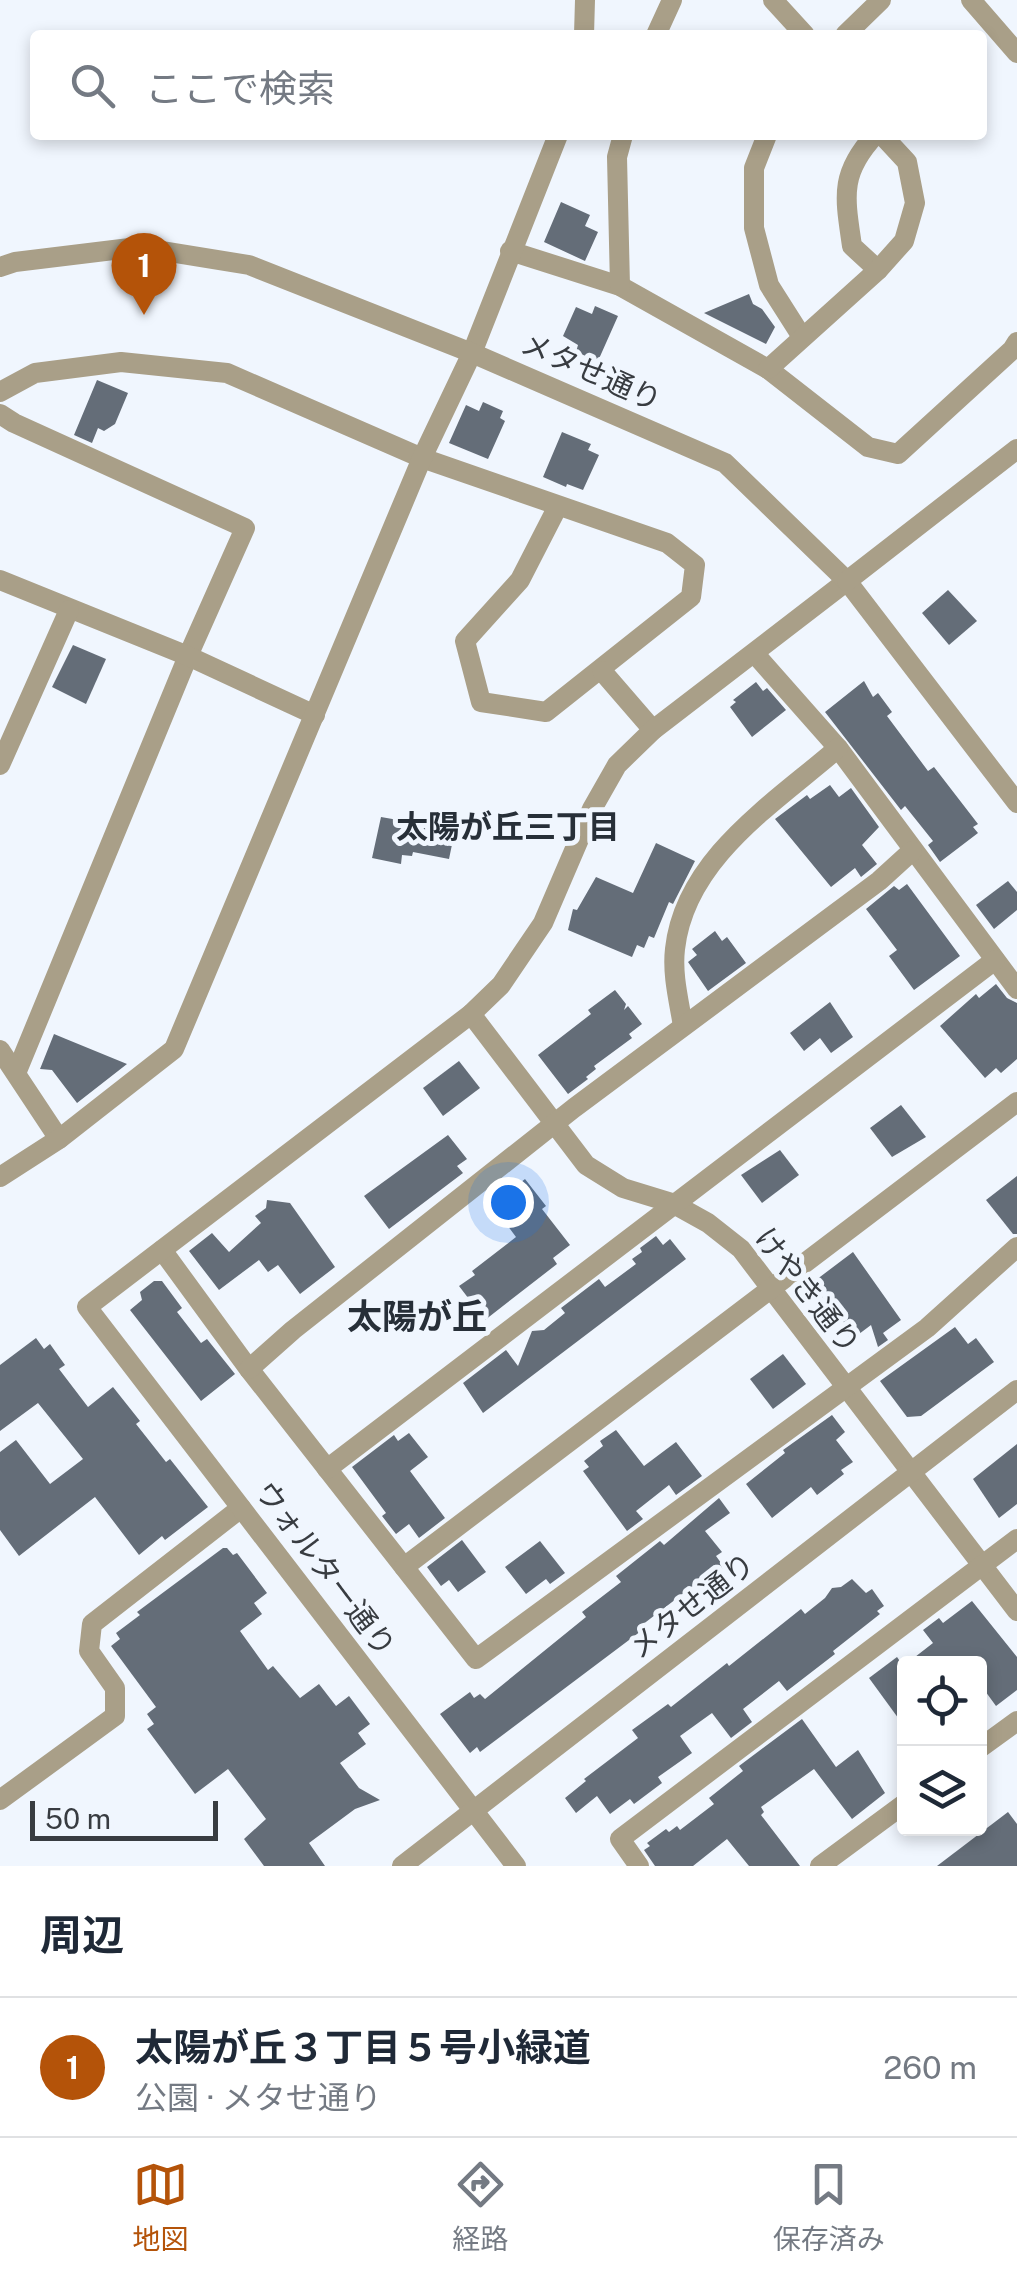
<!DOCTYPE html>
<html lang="ja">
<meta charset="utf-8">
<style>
body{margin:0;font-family:"Public Sans","Noto Sans JP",sans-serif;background:#f6f6f7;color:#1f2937}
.controls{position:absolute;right:30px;bottom:30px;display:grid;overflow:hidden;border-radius:10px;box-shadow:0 5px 15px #0003}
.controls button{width:90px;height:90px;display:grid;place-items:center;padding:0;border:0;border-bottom:2px solid #e0e1e3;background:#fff;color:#1f2937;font:50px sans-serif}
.scale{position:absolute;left:30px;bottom:25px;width:188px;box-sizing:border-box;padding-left:10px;border:5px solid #383c41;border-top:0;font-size:28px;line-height:35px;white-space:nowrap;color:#383c41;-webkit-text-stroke:8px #f0f6fe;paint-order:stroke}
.you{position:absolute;left:508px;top:1202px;width:35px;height:35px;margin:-25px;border:8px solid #fff;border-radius:50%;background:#1a73e8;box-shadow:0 0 0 15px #1a73e833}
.badge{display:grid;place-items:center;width:65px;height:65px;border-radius:50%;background:#b45309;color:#fff;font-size:32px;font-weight:700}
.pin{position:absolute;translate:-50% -82px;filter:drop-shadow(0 2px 5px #0008)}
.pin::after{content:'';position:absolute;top:52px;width:35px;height:30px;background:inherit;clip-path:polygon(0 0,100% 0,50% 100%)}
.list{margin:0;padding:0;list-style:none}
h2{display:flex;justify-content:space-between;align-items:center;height:130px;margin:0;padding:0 40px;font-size:42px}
h2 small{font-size:32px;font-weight:400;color:#747a83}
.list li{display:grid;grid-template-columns:65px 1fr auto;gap:30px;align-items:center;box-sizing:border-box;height:140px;padding:0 40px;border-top:2px solid #e0e1e3}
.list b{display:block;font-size:38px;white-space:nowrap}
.list p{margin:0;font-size:32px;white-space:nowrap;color:#747a83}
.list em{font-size:32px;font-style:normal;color:#747a83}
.icon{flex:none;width:55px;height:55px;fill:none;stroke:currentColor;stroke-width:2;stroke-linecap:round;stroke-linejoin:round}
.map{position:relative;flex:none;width:1017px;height:1866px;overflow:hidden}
.search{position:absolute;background:#fff;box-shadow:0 5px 15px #0003;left:30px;right:30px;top:30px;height:110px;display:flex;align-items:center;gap:25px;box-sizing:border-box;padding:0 35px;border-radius:10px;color:#747a83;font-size:38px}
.sheet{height:270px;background:#fff}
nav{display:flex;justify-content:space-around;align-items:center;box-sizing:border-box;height:140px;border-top:2px solid #e0e1e3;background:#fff;font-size:28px;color:#747a83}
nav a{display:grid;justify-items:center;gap:5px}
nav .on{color:#b45309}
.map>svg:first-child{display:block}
.building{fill:#646d78}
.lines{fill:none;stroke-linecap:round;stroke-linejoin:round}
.minor{stroke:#a99f88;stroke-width:20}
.tertiary{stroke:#a99f88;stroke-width:20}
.labels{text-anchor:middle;stroke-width:10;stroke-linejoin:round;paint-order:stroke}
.street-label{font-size:30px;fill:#383c41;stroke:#f0f6fe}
.neighbourhood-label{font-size:32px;font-weight:bold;fill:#272f38;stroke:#f0f6fe}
.quarter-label{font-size:35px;font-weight:bold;fill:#272f38;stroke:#f0f6fe}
</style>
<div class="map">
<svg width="1017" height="1866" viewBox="0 0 1017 1866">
<rect width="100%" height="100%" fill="#f0f6fe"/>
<!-- building -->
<g class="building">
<polygon points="561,202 590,215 585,226 598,232 585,261 544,242"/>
<polygon points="749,294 753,304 762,309 775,327 766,344 704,313"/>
<polygon points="595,306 618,316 598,361 576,352 578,345 563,336 576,307 592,314"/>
<polygon points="97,380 128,393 115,424 104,431 98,428 92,443 74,435"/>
<polygon points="483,402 503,411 500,418 505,421 488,459 449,443 466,405 479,411"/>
<polygon points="562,432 591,444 588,450 599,455 583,490 567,484 566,487 543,477"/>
<polygon points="948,590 977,621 949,645 922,613"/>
<polygon points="73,645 106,659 86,704 52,687"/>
<polygon points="864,681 873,697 878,693 892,712 887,716 928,771 934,767 978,824 973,827 978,833 940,862 928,845 933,841 905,806 901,810 825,712"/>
<polygon points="756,682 763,691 767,688 786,710 752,737 730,707 736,702 733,700"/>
<polygon points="830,785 839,797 851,788 879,827 862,845 877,864 861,877 855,868 831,887 775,819 807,795 810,799"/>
<polygon points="381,817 455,830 449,859 413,852 412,856 402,855 401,864 372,858"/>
<polygon points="656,843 695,861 673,904 669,902 654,938 649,936 644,948 637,945 632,957 568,930 573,909 577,910 596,877 633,893"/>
<polygon points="1008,881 1017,892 1017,910 994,929 976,905"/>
<polygon points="907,884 960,956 914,990 889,956 897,950 866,909 894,886 899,890"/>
<polygon points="715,931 722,941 727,937 746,963 708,991 688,962 697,955 692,949"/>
<polygon points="996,984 1007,998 1017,1003 1017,1059 1001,1073 996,1068 985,1078 940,1026 976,994 979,998"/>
<polygon points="615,990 626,1004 624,1010 628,1006 642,1024 629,1034 632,1038 594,1066 596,1069 586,1077 588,1079 568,1094 538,1055 591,1014 588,1010"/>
<polygon points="830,1002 853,1037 831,1053 820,1038 804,1051 790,1033"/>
<polygon points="54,1034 66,1039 127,1064 77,1103 52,1070 40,1069"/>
<polygon points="459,1061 480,1088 443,1116 423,1088"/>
<polygon points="901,1105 926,1137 892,1157 870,1128"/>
<polygon points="448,1135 467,1159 457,1166 463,1173 389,1229 364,1196"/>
<polygon points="780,1150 799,1175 762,1203 741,1175"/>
<polygon points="1017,1176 1017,1234 1013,1234 986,1200"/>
<polygon points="525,1179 546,1206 542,1209 570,1245 553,1258 557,1264 485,1320 459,1286 475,1275 472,1271 516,1237 492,1205"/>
<polygon points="267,1200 290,1203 335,1267 300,1294 278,1265 268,1272 259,1260 219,1290 189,1251 212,1233 229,1252 261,1223 255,1216 266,1208"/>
<polygon points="656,1236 663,1245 670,1239 686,1259 483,1413 463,1383 506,1350 518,1366 532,1331 544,1330 565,1313 561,1308 599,1279 605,1287 636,1264 632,1259 642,1252 640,1248"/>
<polygon points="853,1252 901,1320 883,1333 888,1340 878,1347 871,1325 851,1340 808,1286"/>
<polygon points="154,1281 162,1281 182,1308 177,1312 201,1343 207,1339 235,1374 201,1401 130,1310 142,1300 140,1292"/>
<polygon points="955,1327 968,1344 976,1338 994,1362 921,1416 907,1417 880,1381"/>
<polygon points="36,1338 44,1349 50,1344 65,1365 59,1369 88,1407 113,1387 140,1421 136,1424 166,1462 170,1459 208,1507 165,1540 162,1536 139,1555 95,1497 19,1556 0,1530 0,1452 16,1440 50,1484 83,1459 38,1403 0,1431 0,1365"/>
<polygon points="783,1354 806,1384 773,1409 750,1379"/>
<polygon points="832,1415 845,1432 836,1440 853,1462 841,1470 844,1474 817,1495 811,1487 772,1518 746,1484 785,1453 783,1450"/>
<polygon points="616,1430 644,1466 676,1442 702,1476 676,1495 669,1485 636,1511 643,1519 627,1531 583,1471 589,1467 584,1461 603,1446 600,1441"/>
<polygon points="409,1433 428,1457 410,1471 445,1518 419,1538 409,1524 396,1534 382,1516 386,1513 352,1467 394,1435 398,1441"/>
<polygon points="1017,1444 1017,1504 999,1518 973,1479"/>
<polygon points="719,1498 730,1513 705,1531 722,1552 716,1556 724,1567 695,1589 693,1586 642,1625 645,1628 480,1752 477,1747 470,1753 440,1714 470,1692 474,1698 480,1694 485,1699 586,1617 582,1612 621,1582 616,1576 660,1541 664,1545"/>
<polygon points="462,1540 486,1572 458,1592 449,1580 441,1586 427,1567"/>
<polygon points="540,1541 565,1573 550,1584 546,1579 526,1594 505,1567"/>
<polygon points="223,1548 227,1548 233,1555 237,1553 267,1593 254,1603 262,1614 240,1631 268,1670 273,1666 300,1698 319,1684 336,1706 349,1696 370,1724 358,1733 366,1744 340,1763 359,1788 380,1800 355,1809 309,1843 325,1866 264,1866 244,1839 266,1819 228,1769 195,1794 147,1729 154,1724 147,1714 156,1707 111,1646 120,1639 116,1633 140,1615 137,1612"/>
<polygon points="852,1579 866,1593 872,1589 884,1606 877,1611 880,1614 833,1651 835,1654 787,1691 779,1681 743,1709 752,1722 731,1738 712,1713 680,1736 692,1753 658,1777 662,1783 634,1804 630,1799 610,1814 597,1796 576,1813 565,1798 586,1781 584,1779 638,1738 632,1730 668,1704 671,1707 727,1663 729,1666 801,1609 805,1614 825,1598 832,1588 841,1587"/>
<polygon points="972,1601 1017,1657 1017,1690 996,1706 980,1684 980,1664 906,1664 933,1643 923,1630 939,1618 943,1623"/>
<polygon points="897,1657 904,1667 904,1726 869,1678"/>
<polygon points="802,1719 836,1767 858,1750 885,1793 852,1819 814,1769 761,1807 764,1812 761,1815 800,1866 749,1866 727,1839 693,1866 655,1866 644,1850 650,1846 647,1843 666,1829 669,1832 677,1826 680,1830 714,1804 709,1798 743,1771 739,1766"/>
<polygon points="1008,1812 1017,1824 1017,1866 937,1866"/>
</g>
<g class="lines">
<!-- minor -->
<g class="minor">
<polyline points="773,0 805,35"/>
<polyline points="971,0 1017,53"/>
<polyline points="584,35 585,0"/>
<polyline points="656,35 672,0"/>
<polyline points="845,35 881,0"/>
<polyline points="767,135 754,168 754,228 769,285 802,337"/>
<path d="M875 135C839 174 845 197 852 246L878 270"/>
<polyline points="510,251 620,286 768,369 868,447 898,454 1012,350 1017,342"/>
<polyline points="620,286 617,157 623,135"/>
<polyline points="768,369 878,270 904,241 915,203 907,162 882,135"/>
<polyline points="0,392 35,373 121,362 227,373 422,458 667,543 695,565 691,597 546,712 481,702 465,641 520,580 558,506"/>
<polyline points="0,414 14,423 245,528 188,656 17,1071"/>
<polyline points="0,580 188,656 315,715"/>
<polyline points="755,654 838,748 1017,989"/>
<polyline points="602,671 653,730"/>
<polyline points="0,765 69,610"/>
<polyline points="471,1014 586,1165 623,1188 672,1203 708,1223 741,1249 1017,1611"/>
<path d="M683 1026C679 1001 672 975 675 949 685 858 775 803 838 748"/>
<polyline points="0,1050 59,1139"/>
<polyline points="0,1177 59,1139 174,1049 422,458 472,353 558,135"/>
<polyline points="162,1250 249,1369 476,1659 927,1328 1017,1247"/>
<polyline points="249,1369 293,1330 574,1108 879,881 912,851"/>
<polyline points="327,1469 995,960"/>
<polyline points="404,1567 1017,1102"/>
<polyline points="980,1748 1017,1721"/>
<polyline points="0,1800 115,1716 115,1688 89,1651 92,1624 241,1508"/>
<polyline points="516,1866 87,1307 471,1014 501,985 543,923 592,809 617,765 653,730 847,581"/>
<polyline points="639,1866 620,1839 1017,1539"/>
<polyline points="820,1866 904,1804"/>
</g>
<!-- tertiary -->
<g class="tertiary">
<polyline points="0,267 15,262 138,247 249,265 472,353 725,463 847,581 1017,803"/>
<polyline points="847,581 1017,449"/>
<polyline points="402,1866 1017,1390"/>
</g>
</g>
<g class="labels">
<!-- street labels -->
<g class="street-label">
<text transform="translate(591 372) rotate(24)" y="10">メタせ通り</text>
<text transform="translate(807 1291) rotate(52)" y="10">けやき通り</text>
<text transform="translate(325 1569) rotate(53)" y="10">ウォルター通り</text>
<text transform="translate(692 1606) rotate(-38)" y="10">メタせ通り</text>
</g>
<!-- neighbourhood labels -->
<g class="neighbourhood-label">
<text x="508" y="838">太陽が丘三丁目</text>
</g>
<!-- quarter labels -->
<g class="quarter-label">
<text x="417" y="1329">太陽が丘</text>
</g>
</g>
</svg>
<div class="controls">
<button><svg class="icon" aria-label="locate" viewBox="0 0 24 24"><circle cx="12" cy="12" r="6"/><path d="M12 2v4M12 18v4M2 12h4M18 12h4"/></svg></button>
<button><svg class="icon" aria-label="layers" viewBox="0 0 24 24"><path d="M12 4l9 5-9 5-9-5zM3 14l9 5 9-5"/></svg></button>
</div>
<div class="scale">50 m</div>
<div class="you"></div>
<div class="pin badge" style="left:144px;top:315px">1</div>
<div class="search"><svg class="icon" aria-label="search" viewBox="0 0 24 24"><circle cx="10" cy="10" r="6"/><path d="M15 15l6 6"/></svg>ここで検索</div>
</div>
<section class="sheet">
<h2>周辺<small></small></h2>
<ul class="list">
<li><span class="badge">1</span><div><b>太陽が丘３丁目５号小緑道</b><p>公園 · メタせ通り</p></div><em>260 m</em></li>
</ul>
</section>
<nav>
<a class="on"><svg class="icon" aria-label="map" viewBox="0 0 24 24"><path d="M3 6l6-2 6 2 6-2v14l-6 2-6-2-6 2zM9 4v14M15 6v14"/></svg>地図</a>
<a><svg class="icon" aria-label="directions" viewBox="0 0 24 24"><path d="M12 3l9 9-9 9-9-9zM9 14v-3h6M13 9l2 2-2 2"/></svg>経路</a>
<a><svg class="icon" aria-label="saved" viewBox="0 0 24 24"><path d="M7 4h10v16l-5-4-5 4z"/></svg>保存済み</a>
</nav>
